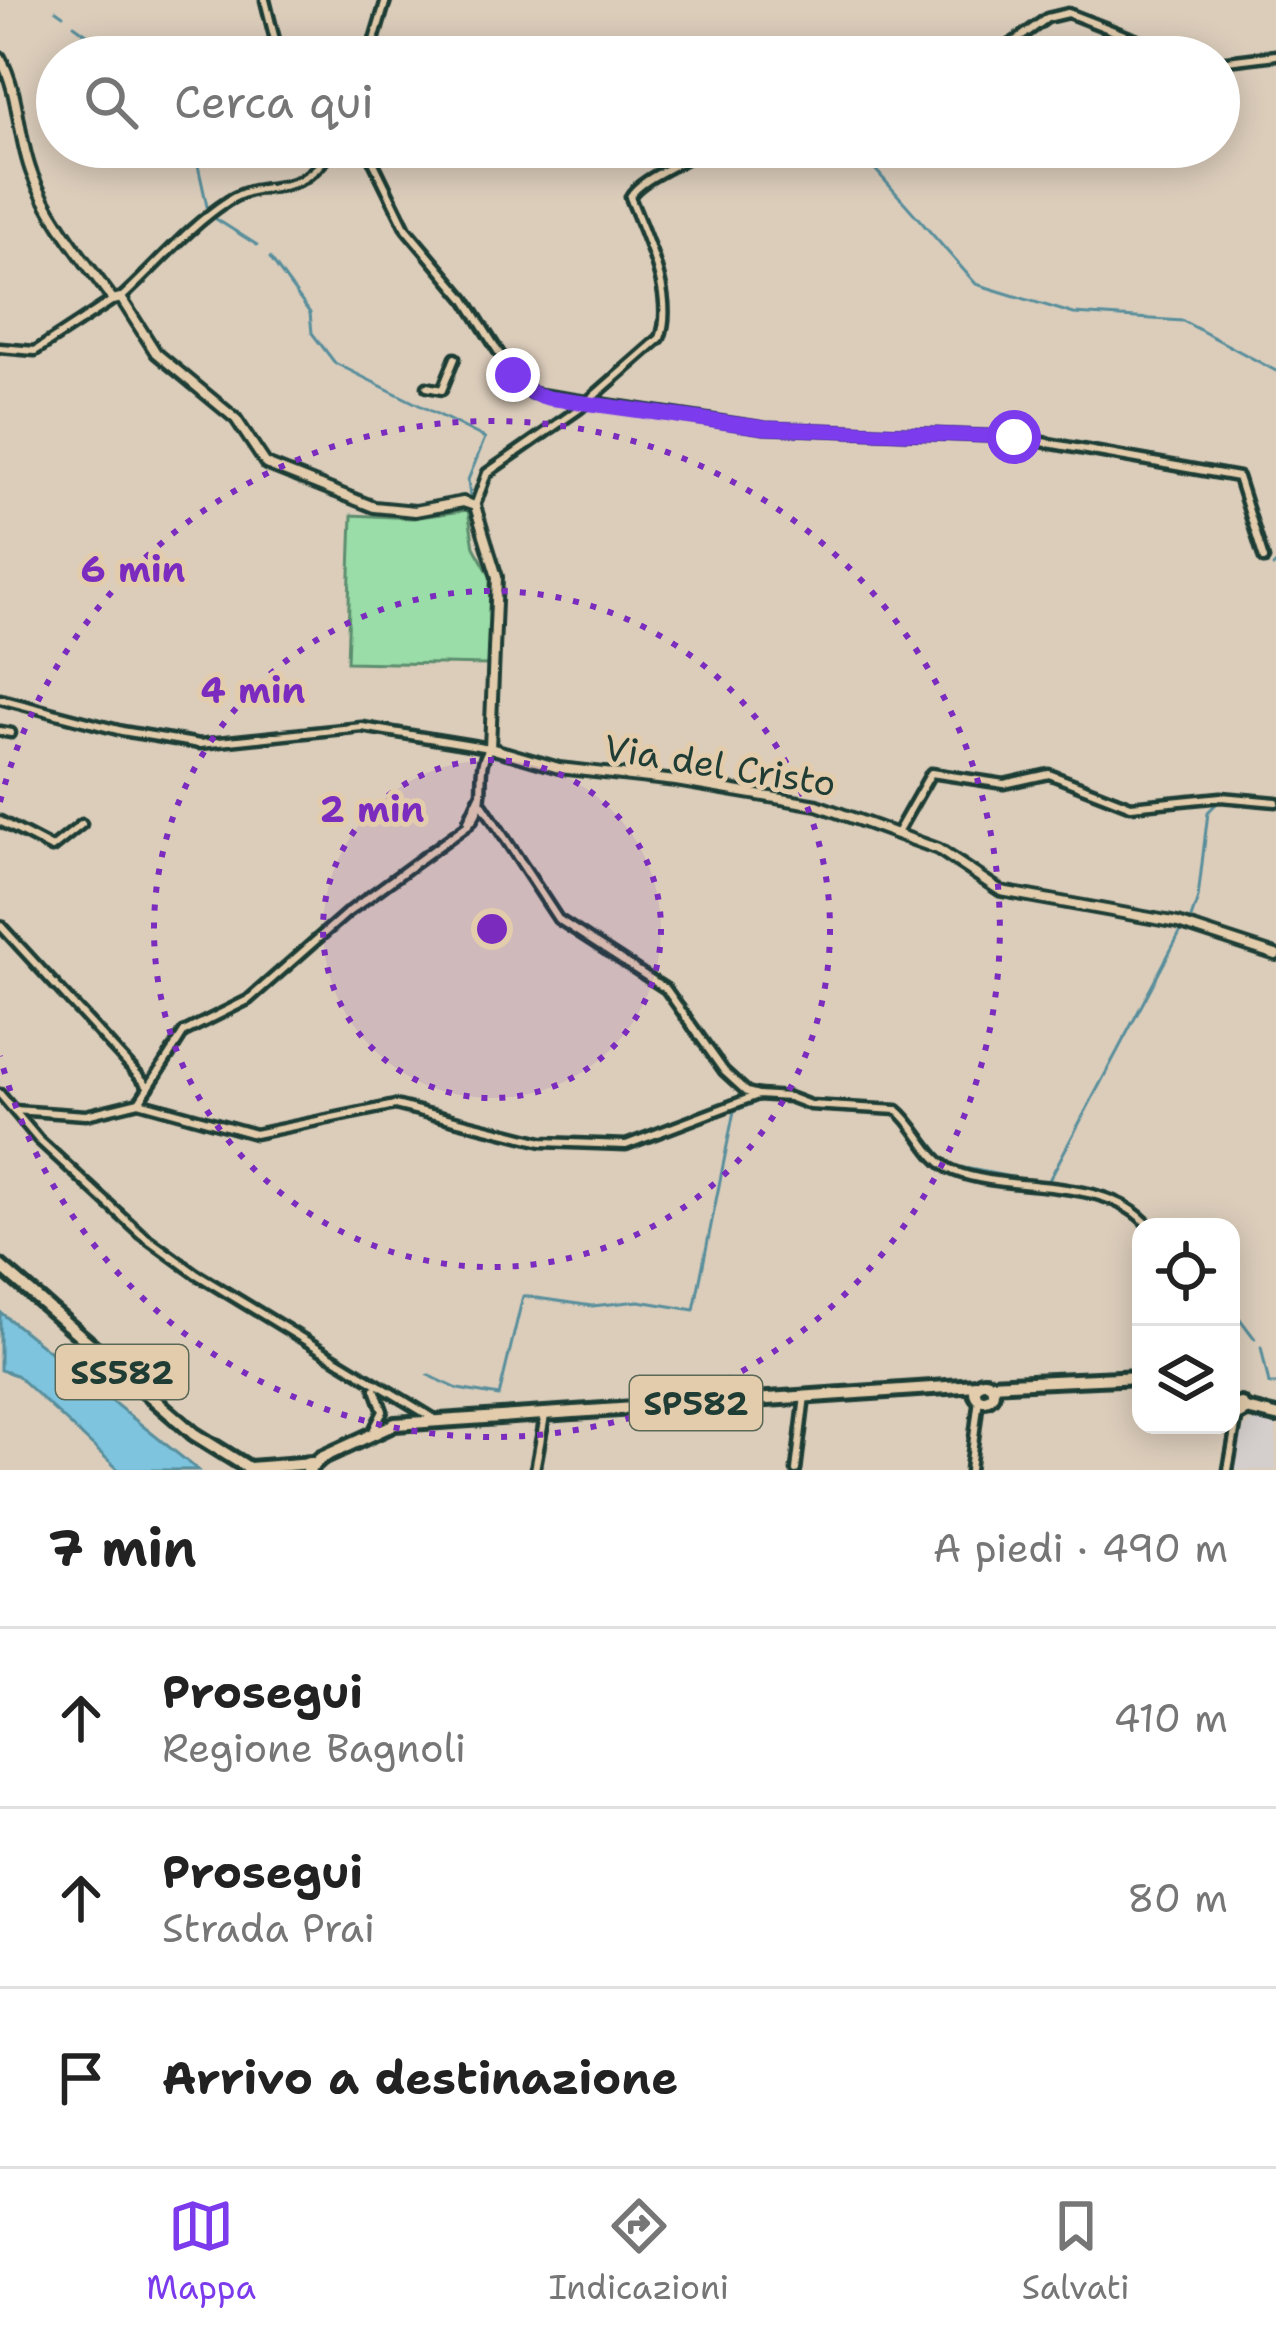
<!DOCTYPE html>
<html lang="it">
<meta charset="utf-8">
<style>
body{margin:0;font-family:"Shantell Sans",sans-serif;background:#f2f2f2;color:#222}
.controls{position:absolute;right:36px;bottom:36px;display:grid;overflow:hidden;border-radius:24px;box-shadow:0 6px 30px #0003}
.controls button{width:108px;height:108px;display:grid;place-items:center;padding:0;border:0;border-bottom:3px solid #e0e0e0;background:#fff;color:#222;font:60px sans-serif}
.stop{position:absolute;width:36px;height:36px;margin:-27px;border:9px solid #7c3aed;border-radius:50%;background:#fff}
.stop.end{background:#7c3aed;border-color:#fff;box-shadow:0 3px 12px #0008}
.list{margin:0;padding:0;list-style:none}
h2{display:flex;justify-content:space-between;align-items:center;height:156px;margin:0;padding:0 48px;font-size:51px}
h2 small{font-size:39px;font-weight:400;color:#767676}
.list li{display:grid;grid-template-columns:78px 1fr auto;gap:36px;align-items:center;box-sizing:border-box;height:180px;padding:0 48px;border-top:3px solid #e0e0e0}
.list b{display:block;font-size:45px;white-space:nowrap}
.list p{margin:0;font-size:39px;white-space:nowrap;color:#767676}
.list em{font-size:39px;font-style:normal;color:#767676}
.icon{flex:none;width:66px;height:66px;fill:none;stroke:currentColor;stroke-width:2;stroke-linecap:round;stroke-linejoin:round}
.map{position:relative;flex:none;width:1276px;height:1470px;overflow:hidden}
.search{position:absolute;background:#fff;box-shadow:0 6px 30px #0003;left:36px;right:36px;top:36px;height:132px;display:flex;align-items:center;gap:30px;box-sizing:border-box;padding:0 42px;border-radius:66px;color:#767676;font-size:45px}
.sheet{height:696px;background:#fff}
nav{display:flex;justify-content:space-around;align-items:center;box-sizing:border-box;height:168px;border-top:3px solid #e0e0e0;background:#fff;font-size:33px;color:#767676}
nav a{display:grid;justify-items:center;gap:6px}
nav .on{color:#7c3aed}
.map>svg:first-child{display:block}
.built{fill:#d4cecd}
.green{fill:#9adda8;stroke:#5c8d6e;stroke-width:3}
.water{fill:#7ec4df;stroke:#588e9b;stroke-width:3}
.lines{fill:none;stroke-linecap:round;stroke-linejoin:round}
.stream{stroke:#588e9b;stroke-width:3}
.minor-casing{stroke:#1f3d34;stroke-width:15}
.tertiary-casing{stroke:#1f3d34;stroke-width:16}
.primary-casing{stroke:#1f3d34;stroke-width:20}
.minor{stroke:#e3ccac;stroke-width:6}
.tertiary{stroke:#e3ccac;stroke-width:8}
.primary{stroke:#e3ccac;stroke-width:10}
.route{stroke:#7c3aed;stroke-width:15}
.ring{fill:none;stroke:#7b2cbf;stroke-width:6;stroke-dasharray:6 12}
.labels{text-anchor:middle;stroke-width:10;stroke-linejoin:round;paint-order:stroke}
.shield{fill:#e3ccac;stroke:#5a6858;stroke-width:3}
.shield-label{font-size:33px;font-weight:bold;fill:#1f3d34}
.street-label{font-size:36px;fill:#1f3d34;stroke:#e3ccac}
.centre{fill:#7b2cbf;stroke:#e3ccac;stroke-width:6}
.ring-label{font-size:36px;text-anchor:middle;font-weight:bold;fill:#7b2cbf;stroke:#e3ccac;stroke-width:10;stroke-linejoin:round;paint-order:stroke}
</style>
<div class="map">
<svg width="1276" height="1470" viewBox="0 0 1276 1470">
<rect width="100%" height="100%" fill="#dccdbb"/>
<filter id="ink" filterUnits="userSpaceOnUse"><feTurbulence type="fractalNoise" baseFrequency=".00833" numOctaves="2"/><feDisplacementMap in="SourceGraphic" scale="24" xChannelSelector="R" yChannelSelector="G"/><feConvolveMatrix kernelMatrix="1 2 1 2 8 2 1 2 1" color-interpolation-filters="sRGB"/></filter>
<g filter="url(#ink)">
<!-- built -->
<polygon class="built" points="1257,1417 1276,1421 1276,1470 1235,1470 1241,1431"/>
<!-- green -->
<polygon class="green" points="468,510 474,547 492,579 488,665 347,662 352,515 413,518"/>
<!-- water -->
<polygon class="water" points="0,1312 198,1470 119,1470 16,1375 0,1370"/>
<g class="lines">
<!-- stream -->
<g class="stream">
<polyline points="56,10 63,15"/>
<polyline points="74,25 119,57"/>
<polyline points="194,147 208,211"/>
<polyline points="866,159 976,284 1074,314 1183,321 1276,371"/>
<polyline points="216,219 257,245"/>
<polyline points="270,258 310,313 312,333 335,363 485,438 468,480 470,496"/>
<polyline points="1273,567 1276,564"/>
<polyline points="491,756 542,767"/>
<polyline points="771,801 815,809"/>
<polyline points="1250,803 1276,806"/>
<polyline points="952,862 983,884"/>
<polyline points="1114,915 1182,928"/>
<polyline points="1190,921 1198,898 1208,812 1218,802 1244,802"/>
<polyline points="823,1103 896,1106 906,1111 949,1165 1047,1184 1182,929"/>
<polyline points="1124,1203 1155,1227"/>
<polyline points="1231,1307 1255,1339"/>
<polyline points="1261,1347 1269,1384 1276,1384"/>
<polyline points="428,1375 458,1389 499,1396 523,1296 592,1306 639,1301 694,1310 734,1111 766,1098"/>
</g>
<!-- minor casing -->
<g class="minor-casing">
<g id="minor">
<polyline points="265,0 276,44 318,57"/>
<polyline points="369,57 386,0"/>
<polyline points="993,57 1047,18 1068,13 1181,57"/>
<polyline points="1219,62 1276,55"/>
<polyline points="366,147 406,229 465,299 513,375 532,393 765,428 1014,437 1238,477 1264,559"/>
<polyline points="777,147 852,159 876,147"/>
<path d="M121 298C155 267 189 226 228 201 268 175 294 206 334 147"/>
<polyline points="0,348 35,351 113,300"/>
<polyline points="427,387 442,390 455,358"/>
<path d="M475 506 487 473 579 409 660 338C676 297 645 236 630 197 640 178 685 163 705 147"/>
<path d="M0 699 122 731 200 744 362 727 490 748C472 770 492 800 469 824L347 913 248 1000 184 1032 149 1087"/>
<polyline points="0,731 11,733"/>
<polyline points="483,805 558,919 666,989 724,1071 747,1092 758,1095"/>
<polyline points="0,821 52,848 82,824"/>
<polyline points="468,821 480,795"/>
<polyline points="897,833 931,773 1004,784 1049,774 1131,806 1221,797 1276,802"/>
<polyline points="0,925 149,1087 139,1102"/>
<polyline points="0,1094 38,1139 141,1234 196,1274 433,1418"/>
<path d="M14 1110 86 1115 139 1102 255 1134 395 1105 542 1142 626 1145 758 1095 789 1097 810 1105 897 1110C918 1127 929 1161 954 1171 1012 1194 1106 1174 1150 1227"/>
<polyline points="373,1431 383,1411 375,1389"/>
<polyline points="535,1470 545,1416"/>
<polyline points="796,1470 805,1396"/>
<polyline points="970,1470 979,1398"/>
<polyline points="1228,1470 1238,1414"/>
</g>
</g>
<!-- tertiary casing -->
<g class="tertiary-casing">
<path id="tertiary" d="M0 57C20 94 17 135 32 174 50 219 85 261 113 300L121 298 156 353 236 419 266 464 374 507 415 511 463 502 475 506 497 577 490 748 559 768 676 781 817 805 938 849 1001 891 1178 923 1276 955"/>
</g>
<!-- primary casing -->
<g class="primary-casing">
<g id="primary">
<polyline points="0,1266 194,1434 252,1470"/>
<circle cx="984" cy="1391" r="9"/>
<polyline points="989,1384 1141,1377"/>
<polygon points="1241,1404 1246,1410 1239,1414 1235,1407"/>
<polyline points="1246,1409 1276,1416"/>
<polyline points="250,1468 312,1463"/>
<polyline points="308,1470 321,1458 395,1424 977,1385"/>
</g>
</g>
<!-- minor -->
<use href="#minor" class="minor"/>
<!-- tertiary -->
<use href="#tertiary" class="tertiary"/>
<!-- primary -->
<use href="#primary" class="primary"/>
</g>
</g>
<g class="lines" filter="url(#ink)">
<!-- route -->
<polyline class="route" points="513,375 532,393 548,398 765,428 1014,437"/>
</g>
<!-- distance rings -->
<circle cx="492" cy="929" r="169" fill="#7b2cbf" fill-opacity=".12"/>
<g class="ring">
<circle cx="492" cy="929" r="169"/>
<circle cx="492" cy="929" r="338"/>
<path d="M0 802A508 508 0 1 1 0 1056"/>
</g>
<g class="labels">
<!-- shield labels -->
<g class="shield">
<rect x="56" y="1345" width="132" height="54" rx="9"/>
<rect x="630" y="1376" width="132" height="54" rx="9"/>
</g>
<g class="shield-label">
<text x="122" y="1384">SS582</text>
<text x="696" y="1415">SP582</text>
</g>
<!-- street labels -->
<g class="street-label">
<text transform="translate(720 765) rotate(9)" y="13">Via del Cristo</text>
</g>
</g>
<circle cx="492" cy="929" r="18" class="centre"/>
<g class="ring-label">
<text x="133" y="582">6 min</text>
<text x="253" y="703">4 min</text>
<text x="372" y="822">2 min</text>
</g>
</svg>
<div class="controls">
<button><svg class="icon" aria-label="locate" viewBox="0 0 24 24"><circle cx="12" cy="12" r="6"/><path d="M12 2v4M12 18v4M2 12h4M18 12h4"/></svg></button>
<button><svg class="icon" aria-label="layers" viewBox="0 0 24 24"><path d="M12 4l9 5-9 5-9-5zM3 14l9 5 9-5"/></svg></button>
</div>
<div class="stop" style="left:1014px;top:437px"></div>
<div class="stop end" style="left:513px;top:375px"></div>
<div class="search"><svg class="icon" aria-label="search" viewBox="0 0 24 24"><circle cx="10" cy="10" r="6"/><path d="M15 15l6 6"/></svg>Cerca qui</div>
</div>
<section class="sheet">
<h2>7 min<small>A piedi · 490 m</small></h2>
<ul class="list">
<li><svg class="icon" aria-label="ahead" viewBox="0 0 24 24"><path d="M12 20V5M6 11l6-6 6 6"/></svg><div><b>Prosegui</b><p>Regione Bagnoli</p></div><em>410 m</em></li>
<li><svg class="icon" aria-label="ahead" viewBox="0 0 24 24"><path d="M12 20V5M6 11l6-6 6 6"/></svg><div><b>Prosegui</b><p>Strada Prai</p></div><em>80 m</em></li>
<li><svg class="icon" aria-label="arrive" viewBox="0 0 24 24"><path d="M6 21V4h12l-3 4 3 4H6"/></svg><div><b>Arrivo a destinazione</b></div></li>
</ul>
</section>
<nav>
<a class="on"><svg class="icon" aria-label="map" viewBox="0 0 24 24"><path d="M3 6l6-2 6 2 6-2v14l-6 2-6-2-6 2zM9 4v14M15 6v14"/></svg>Mappa</a>
<a><svg class="icon" aria-label="directions" viewBox="0 0 24 24"><path d="M12 3l9 9-9 9-9-9zM9 14v-3h6M13 9l2 2-2 2"/></svg>Indicazioni</a>
<a><svg class="icon" aria-label="saved" viewBox="0 0 24 24"><path d="M7 4h10v16l-5-4-5 4z"/></svg>Salvati</a>
</nav>
